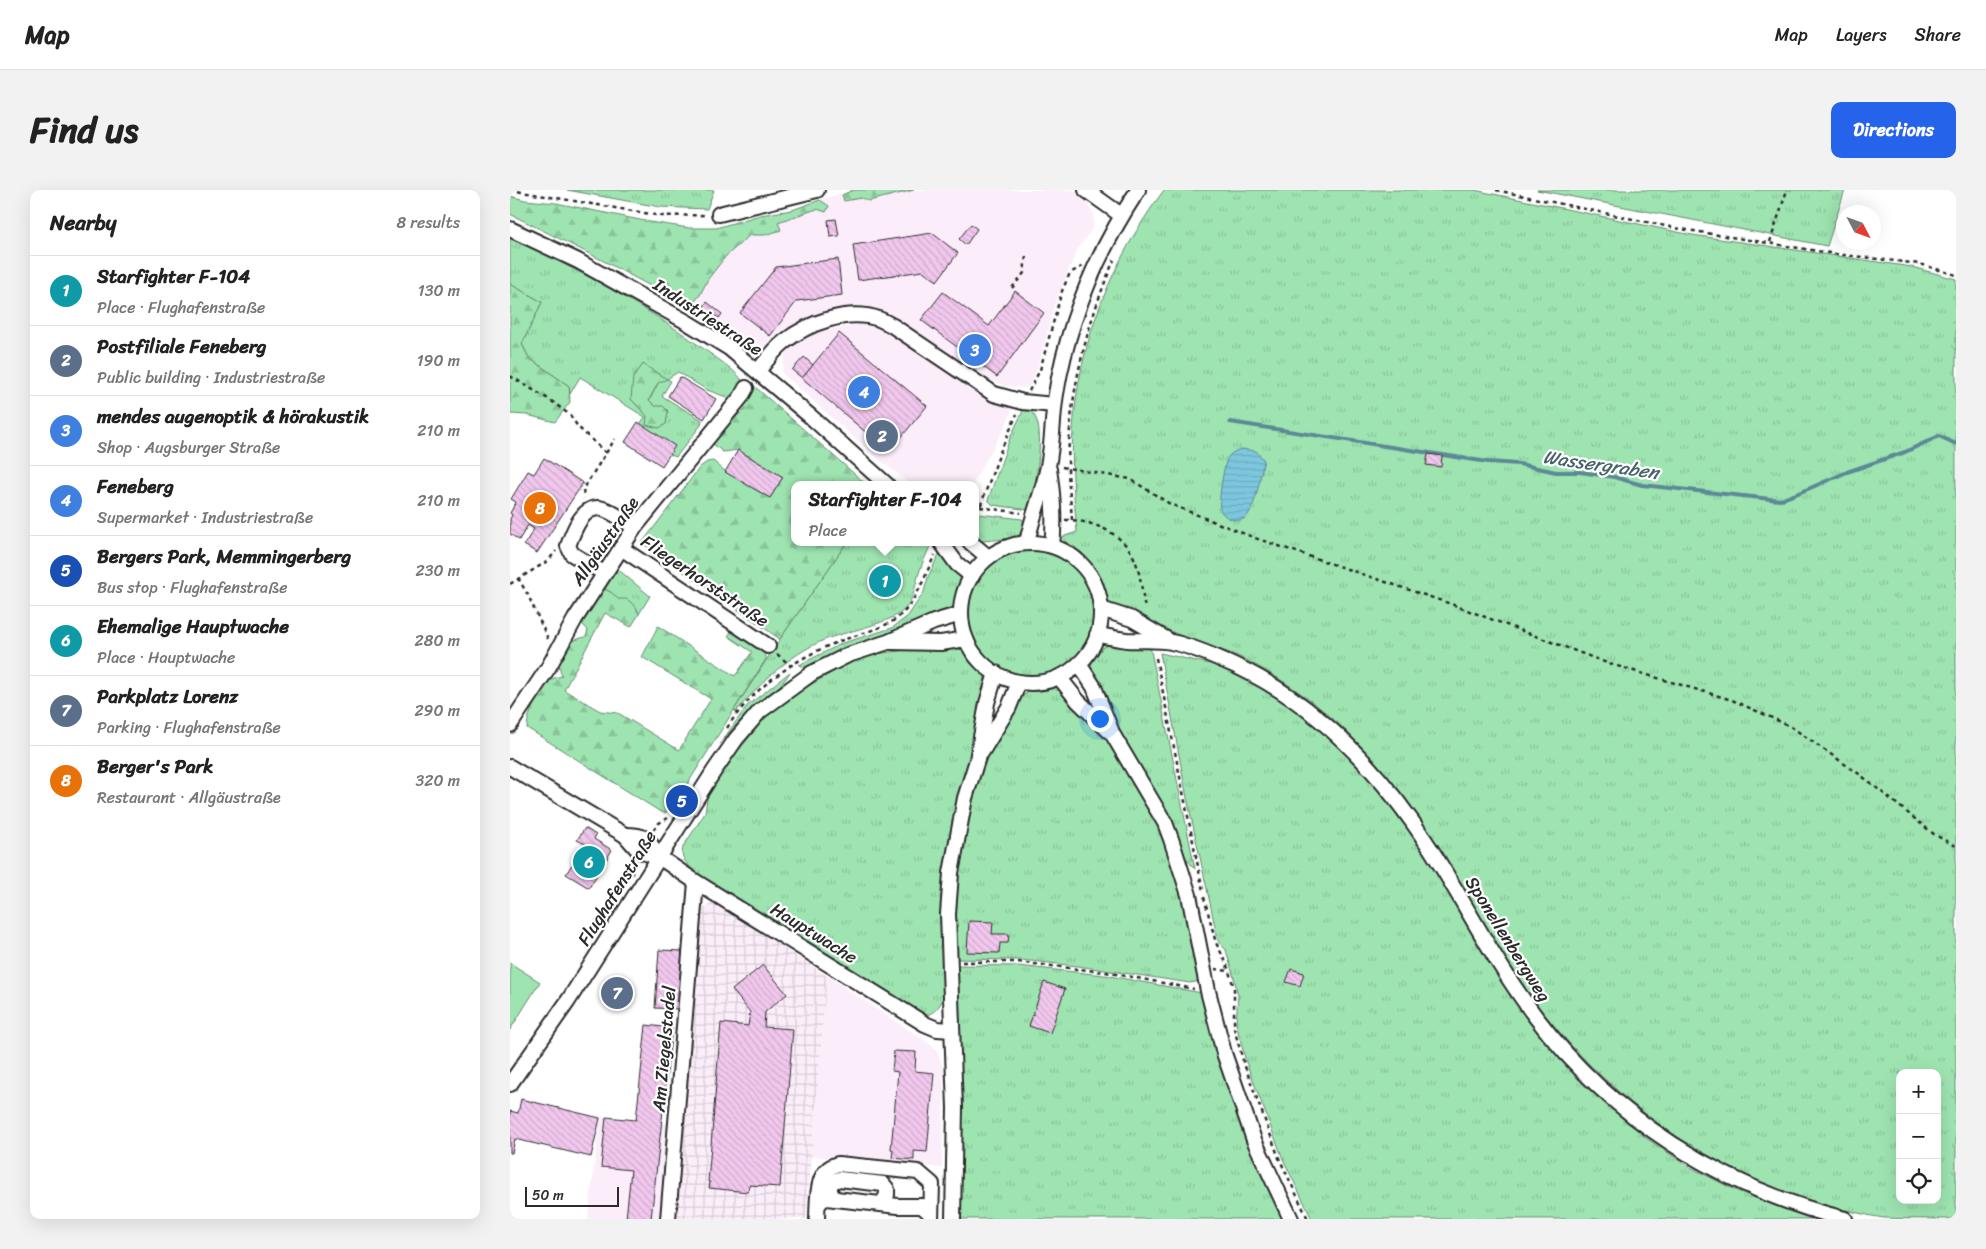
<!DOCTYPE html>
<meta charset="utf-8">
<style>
body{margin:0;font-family:Sriracha,sans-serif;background:#f2f2f2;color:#222}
.controls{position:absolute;right:15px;bottom:15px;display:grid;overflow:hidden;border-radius:10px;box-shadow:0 5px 20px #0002}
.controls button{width:45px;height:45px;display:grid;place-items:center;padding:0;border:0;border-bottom:1px solid #e0e0e0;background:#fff;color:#222;font:25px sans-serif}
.compass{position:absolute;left:1326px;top:15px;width:45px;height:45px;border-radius:50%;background:#fff;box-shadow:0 5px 20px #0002;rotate:131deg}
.scale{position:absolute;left:15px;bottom:12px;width:94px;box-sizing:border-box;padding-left:5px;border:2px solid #2b2b2b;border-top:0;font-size:14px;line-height:18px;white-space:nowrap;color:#2b2b2b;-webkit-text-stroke:4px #fff;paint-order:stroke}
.you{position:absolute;left:589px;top:528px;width:18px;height:18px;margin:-12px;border:4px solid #fff;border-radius:50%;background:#1a73e8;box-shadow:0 0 0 8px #1a73e833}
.badge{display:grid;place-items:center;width:32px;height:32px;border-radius:50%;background:#2563eb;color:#fff;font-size:16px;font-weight:700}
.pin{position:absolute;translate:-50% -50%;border:2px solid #fff;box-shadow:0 1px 5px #0006}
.popup{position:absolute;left:281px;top:291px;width:188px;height:65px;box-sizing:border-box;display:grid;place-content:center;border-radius:10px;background:#fff;filter:drop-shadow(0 1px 4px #0005);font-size:16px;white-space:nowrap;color:#767676}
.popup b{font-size:19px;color:#222}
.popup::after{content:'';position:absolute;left:50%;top:100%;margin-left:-10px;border:10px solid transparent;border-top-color:#fff}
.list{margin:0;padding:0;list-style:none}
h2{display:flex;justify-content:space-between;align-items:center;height:65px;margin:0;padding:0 20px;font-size:21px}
h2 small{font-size:16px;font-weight:400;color:#767676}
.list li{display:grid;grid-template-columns:32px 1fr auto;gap:15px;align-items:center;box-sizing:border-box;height:70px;padding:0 20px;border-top:1px solid #e0e0e0}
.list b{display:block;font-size:19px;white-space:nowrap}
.list p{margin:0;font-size:16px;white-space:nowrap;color:#767676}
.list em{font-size:16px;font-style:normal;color:#767676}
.icon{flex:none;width:28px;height:28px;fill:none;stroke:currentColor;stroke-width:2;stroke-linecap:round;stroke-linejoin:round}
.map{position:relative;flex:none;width:1446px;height:1029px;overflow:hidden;border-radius:10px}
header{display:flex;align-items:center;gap:30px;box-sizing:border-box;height:70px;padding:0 25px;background:#fff;border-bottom:1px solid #e0e0e0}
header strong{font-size:24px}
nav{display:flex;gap:28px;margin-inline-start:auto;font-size:18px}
.intro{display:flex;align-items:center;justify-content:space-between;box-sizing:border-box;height:120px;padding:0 30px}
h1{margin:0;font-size:35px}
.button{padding:12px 22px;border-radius:10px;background:#2563eb;color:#fff;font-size:18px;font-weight:700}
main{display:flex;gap:30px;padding:0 30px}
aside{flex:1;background:#fff;border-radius:10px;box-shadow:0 5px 20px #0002}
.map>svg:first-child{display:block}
.built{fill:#fbeefa}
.industrial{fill:url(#industrial-grid)}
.grass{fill:url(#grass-tufts);stroke:#64886e;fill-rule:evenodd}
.forest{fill:url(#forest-firs);stroke:#64886e}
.pitch{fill:#9ee4b1;stroke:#64886e}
.water{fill:url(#water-rules);stroke:#5c8996}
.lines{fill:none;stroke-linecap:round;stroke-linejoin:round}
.stream{stroke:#5c8996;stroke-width:4}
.building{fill:url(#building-back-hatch);stroke:#2b2b2b}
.minor-casing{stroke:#2b2b2b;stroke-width:18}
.path{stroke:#2b2b2b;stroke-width:2.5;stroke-dasharray:4 4;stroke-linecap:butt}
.minor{stroke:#fff;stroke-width:14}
.labels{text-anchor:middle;stroke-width:4.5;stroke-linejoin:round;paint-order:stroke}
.street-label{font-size:18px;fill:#2b2b2b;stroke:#fff}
.water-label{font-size:19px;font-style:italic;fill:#48626a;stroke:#fff}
</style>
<header>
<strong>Map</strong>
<nav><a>Map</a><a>Layers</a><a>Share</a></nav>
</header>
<div class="intro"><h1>Find us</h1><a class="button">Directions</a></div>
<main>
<aside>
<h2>Nearby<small>8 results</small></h2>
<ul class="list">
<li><span class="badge" style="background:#0f9aa8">1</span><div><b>Starfighter F-104</b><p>Place · Flughafenstraße</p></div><em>130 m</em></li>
<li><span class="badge" style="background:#5c6f8a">2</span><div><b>Postfiliale Feneberg</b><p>Public building · Industriestraße</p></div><em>190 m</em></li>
<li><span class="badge" style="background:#3f7fe0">3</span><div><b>mendes augenoptik &amp; hörakustik</b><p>Shop · Augsburger Straße</p></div><em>210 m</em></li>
<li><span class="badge" style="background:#3f7fe0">4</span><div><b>Feneberg</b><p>Supermarket · Industriestraße</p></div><em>210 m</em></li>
<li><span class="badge" style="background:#1a4fb4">5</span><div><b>Bergers Park, Memmingerberg</b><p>Bus stop · Flughafenstraße</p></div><em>230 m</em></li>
<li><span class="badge" style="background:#0f9aa8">6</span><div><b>Ehemalige Hauptwache</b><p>Place · Hauptwache</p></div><em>280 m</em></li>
<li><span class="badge" style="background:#5c6f8a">7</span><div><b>Parkplatz Lorenz</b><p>Parking · Flughafenstraße</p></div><em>290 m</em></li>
<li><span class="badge" style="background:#e8710a">8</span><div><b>Berger's Park</b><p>Restaurant · Allgäustraße</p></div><em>320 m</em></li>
</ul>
</aside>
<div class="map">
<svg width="1446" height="1029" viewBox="0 0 1446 1029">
<defs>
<pattern id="industrial-grid" width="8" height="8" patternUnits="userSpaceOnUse" patternTransform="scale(1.25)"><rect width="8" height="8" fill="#fbeefa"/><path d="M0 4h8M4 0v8" fill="none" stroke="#d7ccd6"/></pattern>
<pattern id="grass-tufts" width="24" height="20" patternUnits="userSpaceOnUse" patternTransform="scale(1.25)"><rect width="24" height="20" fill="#9ee4b1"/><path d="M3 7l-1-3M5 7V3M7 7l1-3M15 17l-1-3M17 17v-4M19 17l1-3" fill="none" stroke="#88c498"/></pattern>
<pattern id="forest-firs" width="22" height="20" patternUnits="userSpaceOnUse" patternTransform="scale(1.25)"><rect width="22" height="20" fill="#9ee4b1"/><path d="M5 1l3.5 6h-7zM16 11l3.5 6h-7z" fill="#88c498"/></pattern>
<pattern id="water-rules" width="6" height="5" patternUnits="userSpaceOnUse" patternTransform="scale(1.25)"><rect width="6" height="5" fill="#7dc7de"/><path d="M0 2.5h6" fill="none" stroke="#6cabbf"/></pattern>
<pattern id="building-back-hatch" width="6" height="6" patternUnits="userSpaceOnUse" patternTransform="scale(1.25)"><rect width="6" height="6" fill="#f1c7ee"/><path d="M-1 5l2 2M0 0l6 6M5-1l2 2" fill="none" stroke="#cfabcc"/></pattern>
</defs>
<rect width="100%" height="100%" fill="#fff"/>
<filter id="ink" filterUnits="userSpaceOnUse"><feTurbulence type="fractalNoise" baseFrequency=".02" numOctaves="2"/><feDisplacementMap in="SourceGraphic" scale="10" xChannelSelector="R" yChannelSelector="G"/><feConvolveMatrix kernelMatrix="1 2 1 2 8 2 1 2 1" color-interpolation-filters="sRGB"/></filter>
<g filter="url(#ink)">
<!-- built -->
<g class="built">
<polygon points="404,0 564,0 579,12 579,17 584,25 583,38 567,60 545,113 531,167 522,192 517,198 494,196 481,190 383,125 364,118 341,117 341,122 287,134 253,159 231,153 210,139 211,134 180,117 198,89 216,66 240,45 255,45 270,40 267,32 307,19 316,22 318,16 310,10 338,1 332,5 334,11 351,8 359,11"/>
<polygon points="348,135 360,135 376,141 470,205 503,218 495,237 462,295 401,295 360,262 272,183 275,164 289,150 299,143"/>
<polygon points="317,786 420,854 428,863 434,881 432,978 300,966"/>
<polygon points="96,927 161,934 152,1029 78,1029 90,928"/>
</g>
<!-- industrial -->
<polygon class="industrial" points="203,713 209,715 317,786 296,1029 164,1029 189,726 192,720 198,714"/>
<!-- grass -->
<g class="grass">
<polygon points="57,0 204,0 197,19 150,17"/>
<path d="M654 0H964L1182 45 1402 77 1446 89V1029C1423 1029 1398 1029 1374 1028 1358 1026 1342 1021 1326 1018 1191 984 1077 893 1001 778 974 737 951 693 924 651 899 611 865 568 831 536 803 510 769 487 736 470 718 461 698 456 679 449 652 438 625 425 598 414 595 397 587 380 575 367 567 359 558 357 552 347L567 342C564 308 561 274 563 239 569 151 602 70 654 0ZM1390 883H1427V1010H1390Z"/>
<polygon points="1027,0 1335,0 1317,56"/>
<path d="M0 47C68 80 133 114 194 159 207 169 225 179 234 193L222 209 197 200 168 182 157 189 161 191 152 206 192 230 191 235 166 267 159 264 130 234 135 227 70 187 60 204 59 196 19 168 12 154 32 112 0 94ZM133 174 148 193 139 211 145 217 137 235V226L121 209Z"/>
<path d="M514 219C543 221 523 302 520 320L483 315 478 310 500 248Z"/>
<polygon points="469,324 512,329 517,333 507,348 473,351 465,348 465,327"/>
<path d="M337 352H422C418 361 413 371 410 380 405 393 405 408 395 419 383 433 333 442 314 450 279 465 250 493 226 522L224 520 270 449Z"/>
<circle cx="522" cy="423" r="63"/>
<polygon points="431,360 455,389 445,417 438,422 325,464 295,477 289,475 333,453 382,438 398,426 414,402 418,387"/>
<polygon points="110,381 140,406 129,424 126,417 108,409 102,403 93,398 105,383"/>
<polygon points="610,453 640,456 685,679 669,660 638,594 586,495 581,476 585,464 595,456"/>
<path d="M419 457 448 459 456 461 463 472 475 483 474 506 434 776C434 795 438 817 417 825L407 821 185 683 174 670 172 664 173 657 195 623 197 608 201 601 223 567 260 522 279 507 337 474 366 464Z"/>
<polygon points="650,463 718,478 785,517 819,546 845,571 915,661 980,774 1036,851 1068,886 1136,948 1178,976 1227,1001 1302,1029 802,1029 773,969 736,872 726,833 728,806 724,788 716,760 708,751 700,713 677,608"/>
<path d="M280 482C271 499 253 508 239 522 228 532 219 543 210 554L237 516Z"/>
<polygon points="529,498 543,498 552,502 580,528 610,566 649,633 673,703 689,788 686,792 680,793 568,776 511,770 443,769 445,697 457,627 465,600 483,553 504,516 519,500"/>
<polygon points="443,775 507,776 594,785 692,803 704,852 774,1029 449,1029"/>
</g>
<!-- forest -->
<g class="forest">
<polygon points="343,0 404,0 359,11 351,8 334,11 332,5"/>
<polygon points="0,6 15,10 46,13 140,32 179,38 206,38 250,25 282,20 310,10 319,16 316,22 307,19 268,32 271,40 255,45 240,45 216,66 198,89 190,105 180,117 84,66 0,24"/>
<polygon points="0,94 32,112 12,154 19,168 59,196 60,212 45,232 17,225 0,224"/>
<polygon points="133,174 157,189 148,193 139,210 145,216 153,216 158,221 156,234 149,238 136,235 137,226 121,209 123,188"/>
<path d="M243 195 357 295H285V352H337L270 449 132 353 190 277 197 272 203 271 216 282 260 308 273 287 228 260 213 262 203 254C209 238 222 230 236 219L229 215Z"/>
<path d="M93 398 102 403 108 409H117L126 417 129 424 121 437 95 423 54 500 90 521 108 523 169 560 201 509 132 467 148 436 225 486 242 462 218 446 221 442 226 440C237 447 256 454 256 469L161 620 154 623 149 621 17 538C17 523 30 501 40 490 43 488 48 487 52 486 44 466 56 450 76 447L78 440 73 435 74 422Z"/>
</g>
<!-- pitch -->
<polygon class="pitch" points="0,773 30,792 0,840"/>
<!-- water -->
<path class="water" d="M731 259 746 261 754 270C750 286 747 312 738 325 732 335 713 329 710 319 708 312 714 272 718 267 722 262 726 261 731 259Z"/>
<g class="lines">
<!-- stream -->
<polyline class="stream" points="720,232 978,272 1009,274 1046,282 1070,282 1104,287 1132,295 1270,310 1291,302 1337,282 1395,262 1429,246 1446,254"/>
</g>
<!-- building -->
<g class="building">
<polygon points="326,29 329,46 320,47 318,30"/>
<polygon points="461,34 467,39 456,55 449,49"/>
<polygon points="422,43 448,63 427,91 413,81 348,90 343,55"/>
<polygon points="328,69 332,105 287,111 260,146 230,123 266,77"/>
<polygon points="505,101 534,123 487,187 411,130 433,102 479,136"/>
<polygon points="197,112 212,124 209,128 192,119"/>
<polygon points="329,143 417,216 379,262 292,188"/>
<polygon points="294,167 303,175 292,188 282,180"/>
<polygon points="170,187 206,209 194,229 158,206"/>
<polygon points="128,232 165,256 152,276 115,252"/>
<polygon points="228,260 273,287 260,308 215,282"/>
<polygon points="918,264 932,266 931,277 916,275"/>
<polygon points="34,268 73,293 27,363 14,355 24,339 18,335 9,350 0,344 0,329 2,325 0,323 6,312 1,309 18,281 24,284"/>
<polygon points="75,638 86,645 84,649 102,660 79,698 56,684 75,654 67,650"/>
<polygon points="459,731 483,732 482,744 499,744 498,753 490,753 489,763 457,762"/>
<polygon points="149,760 172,761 168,819 145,818"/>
<polygon points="253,775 277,804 255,822 254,837 283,839 270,997 239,995 238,1002 199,998 200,992 198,992 211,833 238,836 240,822 222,800"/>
<polygon points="781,779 794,783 790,796 776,792"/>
<polygon points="534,792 555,799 540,843 519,836"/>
<polygon points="136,835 162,838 141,1029 116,1029 121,980 91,977 96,927 126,930"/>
<polygon points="384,861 406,862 405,881 424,883 417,962 404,961 404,970 382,968 383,960 381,959 388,882 382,881"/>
<polygon points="11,909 90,928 81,967 5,949 2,963 0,963 0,921 8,923"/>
</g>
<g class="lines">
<!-- minor casing -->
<g class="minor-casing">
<g id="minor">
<polyline points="576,0 611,25"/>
<polyline points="209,24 307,0"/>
<polyline points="0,39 68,71 175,131 219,158 300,226 377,295"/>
<path d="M248 181C256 171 264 160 274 152 298 133 338 118 369 129 374 131 379 134 383 136L484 204 513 212 544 215"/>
<path d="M539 279C543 305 545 330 542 356"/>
<polyline points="431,352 447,374 462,386"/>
<polyline points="460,352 478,367"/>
<path d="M517 353C522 326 533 302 538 276 543 252 542 227 546 204 558 131 588 61 628 0"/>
<circle cx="521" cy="423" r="70"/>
<polyline points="111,358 258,456"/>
<path d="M94 383 62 364 58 356C63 342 73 313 93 319 104 322 115 332 125 337"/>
<polyline points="591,419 622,429 658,450"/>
<path d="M587 445C597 446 607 449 617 450 631 451 647 449 661 452 677 455 694 462 708 468 799 505 868 577 920 658 956 714 984 772 1025 826 1102 928 1212 998 1335 1029"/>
<polyline points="381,452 431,453 456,449"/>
<polyline points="569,474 584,497 603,545 655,633 661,649 679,705 698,801 714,863 744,950 781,1029"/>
<polyline points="549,487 568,511 599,541"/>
<polyline points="0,535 38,478 65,429 125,337 231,207 236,198"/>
<polyline points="471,563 499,517 509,492"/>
<polyline points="0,577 115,645 129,661 149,667 186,692 415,834 427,839 442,840"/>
<path d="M115 645C138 645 137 649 149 667"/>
<polyline points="0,894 58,811 204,581 226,549 250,521 302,483 338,465 378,452 424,432 451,424"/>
<path d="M325 1009C320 1003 318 999 322 992L329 989 373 994 377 999V1005L372 1014"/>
<polyline points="308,1015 312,1010 317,1008 388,1016 412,1016 421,1024"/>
<polyline points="158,1029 186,692"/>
<path d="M307 1029C308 1009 305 980 328 974L408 982 422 994 421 1029"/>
<polyline points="443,1029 445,918 438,724 441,683 455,608 467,570 477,513 486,483"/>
</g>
</g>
<!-- path -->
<g class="path">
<polyline points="0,0 152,26 196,25"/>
<polyline points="986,0 1165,38 1326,64 1410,74 1446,85"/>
<polyline points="1260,52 1277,0"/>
<polyline points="502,98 514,83 516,65"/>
<polyline points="461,175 464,170"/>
<polyline points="0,186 40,210 60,225 68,237 96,263 73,299 74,308"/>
<polyline points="519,201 530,180 552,101 560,83 573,76"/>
<polyline points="96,263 105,249"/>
<polyline points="552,277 620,289 660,314 745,348 941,414 1097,473 1222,510 1280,536 1352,586 1425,645 1446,656"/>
<polyline points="470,317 511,323"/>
<polyline points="465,321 470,317 491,260 507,224"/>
<path d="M555 330C582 330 614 343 625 370 631 385 632 403 635 419"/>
<path d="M562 330C561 312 558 294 558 276 559 205 576 135 604 70"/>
<polyline points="8,388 18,405 38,449"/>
<polyline points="0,394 38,371 46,361"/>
<polyline points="267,464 281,476"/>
<polyline points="646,468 693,701"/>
<path d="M217 538C243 497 288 466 333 450 346 445 376 437 386 429 407 413 413 388 425 365"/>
<polyline points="143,640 149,633 158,628"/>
<polyline points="122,685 123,673"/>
<polyline points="694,707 706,753 716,772 724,798 724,838 734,874 769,968 798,1029"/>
<polyline points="452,772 507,772 595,782 684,799"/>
<polyline points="705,779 718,781"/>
</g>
<!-- minor -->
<use href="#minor" class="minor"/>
</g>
</g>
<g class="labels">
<!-- street labels -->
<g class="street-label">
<text transform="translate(198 127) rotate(33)" y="6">Industriestraße</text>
<text transform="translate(95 351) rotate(-55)" y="6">Allgäustraße</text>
<text transform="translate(195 391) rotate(34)" y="6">Fliegerhorststraße</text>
<text transform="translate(107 698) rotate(-58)" y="6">Flughafenstraße</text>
<text transform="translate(304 743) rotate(32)" y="6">Hauptwache</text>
<text transform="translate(998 749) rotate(58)" y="6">Sponellenbergweg</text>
<text transform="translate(154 859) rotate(-85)" y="6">Am Ziegelstadel</text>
</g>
<!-- water labels -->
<g class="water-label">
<text transform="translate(1091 274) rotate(8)" y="7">Wassergraben</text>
</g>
</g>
</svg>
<div class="controls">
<button>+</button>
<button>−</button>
<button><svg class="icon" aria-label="locate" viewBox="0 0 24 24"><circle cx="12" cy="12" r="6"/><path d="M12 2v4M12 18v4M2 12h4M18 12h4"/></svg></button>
</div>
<svg class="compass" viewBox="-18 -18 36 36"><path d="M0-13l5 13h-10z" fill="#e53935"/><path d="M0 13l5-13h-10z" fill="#767676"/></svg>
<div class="scale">50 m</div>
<div class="you"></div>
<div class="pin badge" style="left:375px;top:391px;background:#0f9aa8">1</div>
<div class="popup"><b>Starfighter F-104</b>Place</div>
<div class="pin badge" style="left:372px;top:246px;background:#5c6f8a">2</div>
<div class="pin badge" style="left:465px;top:160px;background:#3f7fe0">3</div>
<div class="pin badge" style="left:354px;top:202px;background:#3f7fe0">4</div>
<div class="pin badge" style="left:172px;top:611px;background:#1a4fb4">5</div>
<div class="pin badge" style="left:79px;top:672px;background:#0f9aa8">6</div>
<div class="pin badge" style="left:107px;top:803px;background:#5c6f8a">7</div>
<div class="pin badge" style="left:30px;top:318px;background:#e8710a">8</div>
</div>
</main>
